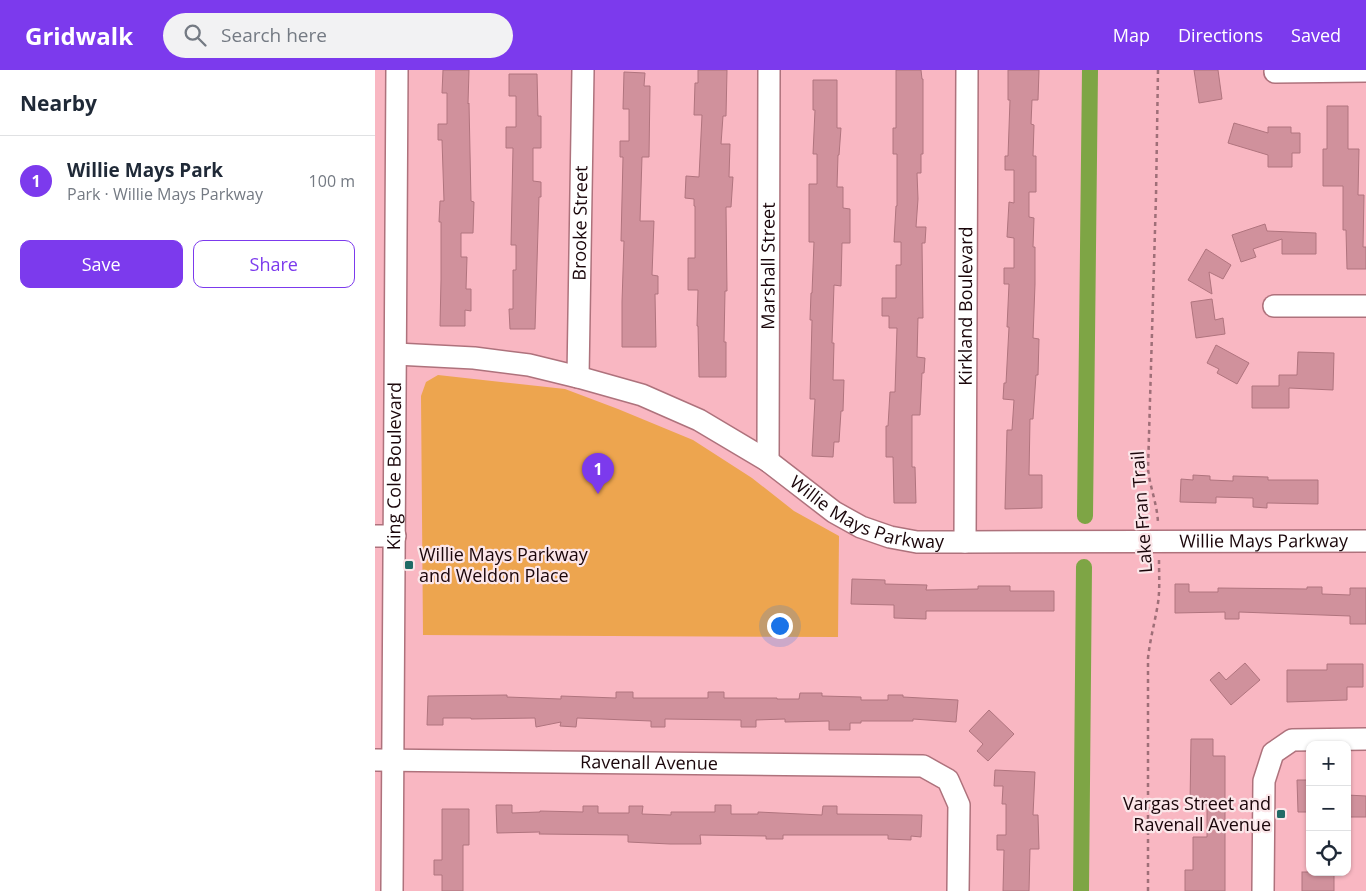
<!DOCTYPE html>
<meta charset="utf-8">
<style>
body{margin:0;font-family:"Open Sans",sans-serif;background:#f2f2f3;color:#1f2937}
.controls{position:absolute;right:15px;bottom:15px;display:grid;overflow:hidden;border-radius:10px;box-shadow:0 1px 4px #0004}
.controls button{width:45px;height:45px;display:grid;place-items:center;padding:0;border:0;border-bottom:1px solid #e0e1e3;background:#fff;color:#1f2937;font:25px sans-serif}
.you{position:absolute;left:404px;top:555px;width:18px;height:18px;margin:-12px;border:4px solid #fff;border-radius:50%;background:#1a73e8;box-shadow:0 0 0 8px #1a73e833}
.badge{display:grid;place-items:center;width:32px;height:32px;border-radius:50%;background:#7c3aed;color:#fff;font-size:16px;font-weight:700}
.pin{position:absolute;translate:-50% -41px;filter:drop-shadow(0 1px 2px #0008)}
.pin::after{content:'';position:absolute;top:26px;width:18px;height:15px;background:inherit;clip-path:polygon(0 0,100% 0,50% 100%)}
.list{margin:0;padding:0;list-style:none}
h2{display:flex;justify-content:space-between;align-items:center;height:65px;margin:0;padding:0 20px;font-size:21px}
h2 small{font-size:16px;font-weight:400;color:#747a83}
.list li{display:grid;grid-template-columns:32px 1fr auto;gap:15px;align-items:center;box-sizing:border-box;height:90px;padding:0 20px;border-top:1px solid #e0e1e3}
.list b{display:block;font-size:19px;white-space:nowrap}
.list p{margin:0;font-size:16px;white-space:nowrap;color:#747a83}
.list em{font-size:16px;font-style:normal;color:#747a83}
.actions{display:flex;gap:10px;padding:15px 20px}
.actions a{flex:1;padding:11px 0;border:1px solid #7c3aed;border-radius:10px;text-align:center;font-size:18px;color:#7c3aed}
.actions .main{background:#7c3aed;color:#fff}
.icon{flex:none;width:28px;height:28px;fill:none;stroke:currentColor;stroke-width:2;stroke-linecap:round;stroke-linejoin:round}
.map{position:relative;flex:none;width:991px;height:821px;overflow:hidden}
header{display:flex;align-items:center;gap:30px;box-sizing:border-box;height:70px;padding:0 25px;background:#7c3aed;color:#fff}
header strong{font-size:24px}
nav{display:flex;gap:28px;margin-inline-start:auto;font-size:18px}
.search{width:350px;height:45px;background:#f2f2f3;display:flex;align-items:center;gap:12px;box-sizing:border-box;padding:0 18px;border-radius:28px;color:#747a83;font-size:19px}
main{display:flex}
aside{flex:1;background:#fff}
.map>svg:first-child{display:block}
.green{fill:#eda54f}
.lines{fill:none;stroke-linecap:round;stroke-linejoin:round}
.canal{stroke:#7ea545;stroke-width:16}
.building{fill:#d0919c;stroke:#b0747e}
.minor-casing{stroke:#ae727c;stroke-width:24}
.path{stroke:#9f6f78;stroke-width:2.5;stroke-dasharray:4 4;stroke-linecap:butt}
.minor{stroke:#fff;stroke-width:21}
.poi-dot{fill:#216b66;stroke:#fbe6e9;stroke-width:2}
.labels{text-anchor:middle;stroke-width:4.5;stroke-linejoin:round;paint-order:stroke}
.street-label{font-size:18px;fill:#1a060a;stroke:#fbe6e9}
.poi-label{font-size:18px;fill:#1a060a;stroke:#fbe6e9;text-anchor:start}
</style>
<header>
<strong>Gridwalk</strong>
<div class="search"><svg class="icon" aria-label="search" viewBox="0 0 24 24"><circle cx="10" cy="10" r="6"/><path d="M15 15l6 6"/></svg>Search here</div>
<nav><a>Map</a><a>Directions</a><a>Saved</a></nav>
</header>
<main>
<aside>
<h2>Nearby<small></small></h2>
<ul class="list">
<li><span class="badge">1</span><div><b>Willie Mays Park</b><p>Park · Willie Mays Parkway</p></div><em>100 m</em></li>
</ul>
<div class="actions"><a class="main">Save</a><a>Share</a></div>
</aside>
<div class="map">
<svg width="991" height="821" viewBox="0 0 991 821">
<rect width="100%" height="100%" fill="#f9b7c2"/>
<!-- green -->
<polygon class="green" points="63,305 190,319 243,339 318,370 377,408 419,441 464,466 463,567 48,565 46,326 51,312"/>
<g class="lines">
<!-- canal -->
<g class="canal">
<polyline points="710,446 715,0"/>
<polyline points="706,821 709,497"/>
</g>
</g>
<!-- building -->
<g class="building">
<polygon points="68,0 94,0 93,34 94,33 96,131 99,132 98,163 86,163 86,187 92,187 91,219 96,219 96,241 90,240 90,256 65,256 66,210 66,152 64,152 65,131 69,131 67,70 63,70 63,54 72,54 72,23 67,23"/>
<polygon points="323,0 352,0 351,46 348,46 346,74 355,74 354,107 358,107 356,137 351,137 352,221 350,221 349,272 351,272 351,307 324,307 323,256 322,256 323,220 313,220 313,188 320,188 320,136 319,136 319,129 310,128 311,106 324,107 327,45 319,45 320,13 323,13"/>
<polygon points="521,0 546,0 547,9 548,9 548,84 546,84 546,103 542,103 543,129 541,157 551,157 550,173 547,173 548,248 543,248 542,287 550,288 549,303 547,303 545,345 537,345 537,397 540,397 541,433 519,433 518,387 511,387 511,356 513,356 515,322 520,322 522,258 514,258 514,246 507,246 507,228 521,228 521,195 526,195 526,172 519,172 521,136 522,136 522,84 518,84 518,58 521,58"/>
<polygon points="633,0 664,0 663,30 657,30 656,54 659,55 658,86 661,86 661,122 654,122 654,147 659,148 658,177 660,177 660,214 658,268 664,269 663,305 661,305 658,349 655,349 654,405 667,405 667,438 630,439 632,360 637,360 639,330 628,329 629,313 631,313 634,257 632,257 634,214 629,214 629,198 639,198 639,168 632,167 634,132 639,133 639,100 630,100 630,86 633,86 635,30 633,30"/>
<polygon points="819,0 843,0 847,29 824,33"/>
<polygon points="249,2 270,3 269,16 275,16 274,87 267,87 265,151 279,151 277,205 283,206 283,224 280,224 281,277 247,277 247,232 249,171 246,171 248,87 245,87 245,71 254,71 254,39 248,39"/>
<polygon points="134,4 162,4 163,46 166,46 166,78 158,78 158,111 166,112 166,127 164,127 160,259 135,259 134,239 138,239 138,200 141,200 141,175 136,175 138,78 131,78 131,57 141,57 141,26 134,26"/>
<polygon points="438,10 462,10 462,58 466,58 464,85 463,85 462,117 468,117 468,138 475,139 475,173 467,173 466,216 459,215 457,273 459,273 458,310 469,310 468,341 466,341 464,372 459,372 458,387 437,386 440,329 435,329 437,250 435,250 436,223 437,223 439,172 434,172 434,114 442,114 442,84 438,84 440,40 438,40"/>
<polygon points="952,36 973,36 973,79 984,79 983,125 989,125 988,177 991,177 991,199 972,199 971,160 968,160 968,116 948,116 948,79 952,79"/>
<polygon points="859,53 893,63 893,57 916,57 916,63 925,63 925,83 917,83 917,97 893,97 893,85 853,73"/>
<polygon points="890,154 892,161 941,163 941,184 907,184 907,169 878,179 881,187 866,192 857,165"/>
<polygon points="831,179 856,195 848,209 834,202 837,224 813,210"/>
<polygon points="837,229 840,250 848,248 850,264 821,268 816,232"/>
<polygon points="841,275 874,293 862,314 842,303 844,299 832,293"/>
<polygon points="923,282 959,283 958,320 914,318 914,338 877,338 877,316 904,316 904,305 922,305"/>
<polygon points="818,405 835,406 835,410 858,411 858,406 893,407 893,410 943,410 943,434 892,433 892,438 878,437 878,428 841,427 841,433 805,432 806,409 818,410"/>
<polygon points="477,509 510,510 510,514 552,515 551,520 603,519 603,516 635,516 635,521 679,521 679,541 551,541 551,549 519,548 519,535 476,534"/>
<polygon points="800,514 814,514 814,522 843,522 843,518 932,519 932,517 947,517 947,524 975,525 975,518 991,518 991,554 975,554 975,546 864,542 864,549 850,549 850,542 800,543"/>
<polygon points="870,593 885,610 856,635 835,610 844,602 851,610"/>
<polygon points="952,594 988,594 988,617 972,617 972,630 912,632 912,600 952,600"/>
<polygon points="241,622 258,622 258,628 333,628 333,622 349,622 349,628 402,628 402,629 424,629 425,623 447,623 447,626 486,627 486,630 513,630 513,625 528,625 528,627 583,630 581,652 538,649 538,651 486,651 486,653 475,653 475,660 454,660 454,651 410,652 410,649 381,650 381,657 366,657 366,650 290,649 290,657 276,657 276,651 202,648 201,657 185,656 186,652 161,657 160,648 96,649 96,648 68,648 68,655 52,655 53,626 132,625 132,627 186,629 186,626 241,628"/>
<polygon points="614,640 639,664 613,691 602,681 608,674 594,661"/>
<polygon points="816,669 838,669 838,686 850,686 850,821 810,821 810,800 818,800 818,767 832,767 832,735 815,735"/>
<polygon points="620,700 660,702 658,745 663,745 664,779 655,779 654,821 628,821 629,780 622,780 622,765 631,765 631,734 627,734 628,716 619,716"/>
<polygon points="922,710 935,710 935,742 923,742"/>
<polygon points="972,725 991,726 991,747 972,747"/>
<polygon points="121,735 137,735 137,743 165,742 165,741 208,742 208,736 223,736 223,743 254,743 254,736 268,736 267,744 296,745 296,742 340,742 340,735 356,735 356,744 383,744 383,742 447,745 448,736 462,736 462,744 547,745 546,767 536,766 536,770 513,769 513,765 408,765 408,769 391,769 391,766 325,765 326,774 295,774 253,772 253,765 164,764 165,762 122,763"/>
<polygon points="67,739 94,739 94,775 88,775 88,821 67,821 67,805 59,805 59,790 67,790"/>
<rect x="927" y="802" width="32" height="19"/>
</g>
<g class="lines">
<!-- minor casing -->
<g class="minor-casing">
<g id="minor">
<polyline points="900,2 991,1"/>
<polyline points="899,236 991,236"/>
<path id="s1" d="M21 284 99 288 154 295 203 307 267 325 324 350 393 391 459 442 486 457 515 467 542 472H590L991 471"/>
<path id="s2" d="M203 307 208 0"/>
<path id="s3" d="M393 391 394 0"/>
<polyline points="0,466 20,466"/>
<path id="s4" d="M590 472 592 0"/>
<path id="s5" d="M0 690 548 696 573 710 584 735 583 821"/>
<path id="s6" d="M17 821 22 0"/>
<polyline points="888,821 889,711 898,683 917,670 991,669"/>
</g>
</g>
<!-- path -->
<g class="path">
<path d="M783 0 781 126 773 399C775 418 783 436 783 455"/>
<path d="M773 821V588C775 569 780 552 783 533 785 519 784 505 784 490"/>
</g>
<!-- minor -->
<use href="#minor" class="minor"/>
</g>
<!-- markers -->
<g class="poi-dot">
<rect x="29" y="490" width="10" height="10" rx="2.5"/>
<rect x="901" y="739" width="10" height="10" rx="2.5"/>
</g>
<g class="labels">
<!-- street labels -->
<g class="street-label">
<text dy="6" stroke="none"><textPath href="#s2" startOffset="154">Brooke Street</textPath></text>
<text dy="6" stroke="none"><textPath href="#s3" startOffset="195">Marshall Street</textPath></text>
<text dy="6" stroke="none"><textPath href="#s4" startOffset="236">Kirkland Boulevard</textPath></text>
<text dy="6" stroke="none"><textPath href="#s6" startOffset="425">King Cole Boulevard</textPath></text>
<text dy="6" stroke="none"><textPath href="#s1" startOffset="508">Willie Mays Parkway</textPath></text>
<text transform="translate(767 442) rotate(-94)" y="6">Lake Fran Trail</text>
<text dy="6" stroke="none"><textPath href="#s1" startOffset="912">Willie Mays Parkway</textPath></text>
<text dy="6" stroke="none"><textPath href="#s5" startOffset="274">Ravenall Avenue</textPath></text>
</g>
<!-- poi labels -->
<g class="poi-label">
<text x="44" y="491">Willie Mays Parkway<tspan x="44" dy="21">and Weldon Place</tspan></text>
<text x="896" y="740" text-anchor="end">Vargas Street and<tspan x="896" dy="21">Ravenall Avenue</tspan></text>
</g>
</g>
</svg>
<div class="controls">
<button>+</button>
<button>−</button>
<button><svg class="icon" aria-label="locate" viewBox="0 0 24 24"><circle cx="12" cy="12" r="6"/><path d="M12 2v4M12 18v4M2 12h4M18 12h4"/></svg></button>
</div>
<div class="you"></div>
<div class="pin badge" style="left:223px;top:424px">1</div>
</div>
</main>
